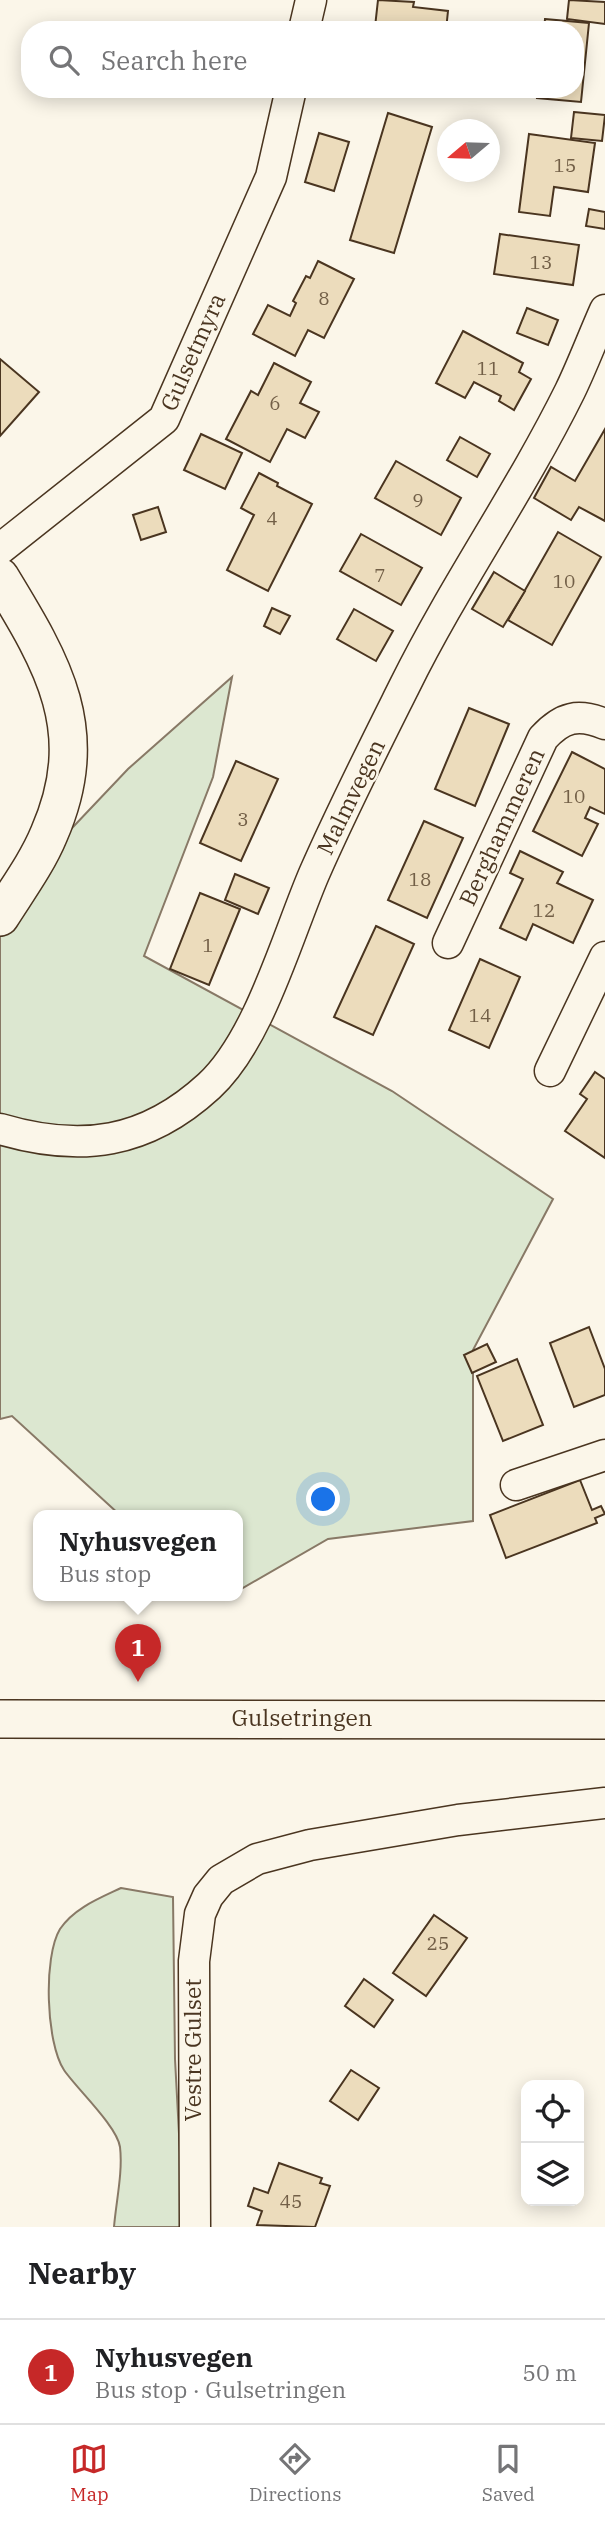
<!DOCTYPE html>
<meta charset="utf-8">
<style>
body{margin:0;font-family:"IBM Plex Serif",serif;background:#f6f6f6;color:#202124}
.controls{position:absolute;right:21px;bottom:21px;display:grid;overflow:hidden;border-radius:14px;box-shadow:0 4px 18px #0003}
.controls button{width:63px;height:63px;display:grid;place-items:center;padding:0;border:0;border-bottom:2px solid #e0e0e0;background:#fff;color:#202124;font:35px sans-serif}
.compass{position:absolute;left:437px;top:119px;width:63px;height:63px;border-radius:50%;background:#fff;box-shadow:0 4px 18px #0003;rotate:251deg}
.you{position:absolute;left:324px;top:1500px;width:24px;height:24px;margin:-18px;border:5px solid #fff;border-radius:50%;background:#1a73e8;box-shadow:0 0 0 10px #1a73e833}
.badge{display:grid;place-items:center;width:46px;height:46px;border-radius:50%;background:#c62828;color:#fff;font-size:23px;font-weight:700}
.pin{position:absolute;translate:-50% -58px;filter:drop-shadow(0 2px 4px #0008)}
.pin::after{content:'';position:absolute;top:37px;width:24px;height:21px;background:inherit;clip-path:polygon(0 0,100% 0,50% 100%)}
.popup{position:absolute;left:33px;top:1510px;width:210px;height:91px;box-sizing:border-box;display:grid;place-content:center;border-radius:14px;background:#fff;filter:drop-shadow(0 2px 5px #0005);font-size:23px;white-space:nowrap;color:#757577}
.popup b{font-size:26px;color:#202124}
.popup::after{content:'';position:absolute;left:50%;top:100%;margin-left:-14px;border:14px solid transparent;border-top-color:#fff}
.list{margin:0;padding:0;list-style:none}
h2{display:flex;justify-content:space-between;align-items:center;height:91px;margin:0;padding:0 28px;font-size:30px}
h2 small{font-size:23px;font-weight:400;color:#757577}
.list li{display:grid;grid-template-columns:46px 1fr auto;gap:21px;align-items:center;box-sizing:border-box;height:105px;padding:0 28px;border-top:2px solid #e0e0e0}
.list b{display:block;font-size:26px;white-space:nowrap}
.list p{margin:0;font-size:23px;white-space:nowrap;color:#757577}
.list em{font-size:23px;font-style:normal;color:#757577}
.icon{flex:none;width:38px;height:38px;fill:none;stroke:currentColor;stroke-width:2;stroke-linecap:round;stroke-linejoin:round}
.map{position:relative;flex:none;width:605px;height:2227px;overflow:hidden}
.search{position:absolute;background:#fff;box-shadow:0 4px 18px #0003;left:21px;right:21px;top:21px;height:77px;display:flex;align-items:center;gap:18px;box-sizing:border-box;padding:0 24px;border-radius:28px;color:#757577;font-size:26px}
.sheet{height:196px;background:#fff}
nav{display:flex;justify-content:space-around;align-items:center;box-sizing:border-box;height:98px;border-top:2px solid #e0e0e0;background:#fff;font-size:19px;color:#757577}
nav a{display:grid;justify-items:center;gap:4px}
nav .on{color:#c62828}
.map>svg:first-child{display:block}
.green{fill:#dce7d0;stroke:#887966;stroke-width:2}
.building{fill:#ecdcbc;stroke:#4a3520;stroke-width:2}
.lines{fill:none;stroke-linecap:round;stroke-linejoin:round}
.minor-casing{stroke:#4a3520;stroke-width:33}
.tertiary-casing{stroke:#4a3520;stroke-width:40}
.minor{stroke:#fbf6e9;stroke-width:30}
.tertiary{stroke:#fbf6e9;stroke-width:37}
.labels{text-anchor:middle;stroke-width:5;stroke-linejoin:round;paint-order:stroke}
.number-label{font-size:19px;fill:#725f47}
.street-label{font-size:23px;fill:#4a3520;stroke:#fbf6e9}
</style>
<div class="map">
<svg width="605" height="2227" viewBox="0 0 605 2227">
<rect width="100%" height="100%" fill="#fbf6e9"/>
<!-- green -->
<g class="green">
<polygon points="232,677 213,777 144,956 392,1091 553,1199 473,1350 473,1521 328,1539 241,1589 238,1587 238,1516 121,1516 12,1416 0,1419 0,904 128,769"/>
<path d="M121 1888 173 1897 175 2059 184 2227H114C116 2202 123 2172 120 2147 117 2126 76 2088 64 2070 46 2043 43 1957 60 1929 74 1908 100 1898 121 1888Z"/>
</g>
<!-- building -->
<g class="building">
<polygon points="378,0 414,2 413,7 448,11 446,30 371,30 375,27"/>
<polygon points="569,0 605,2 605,24 567,19"/>
<polygon points="545,19 589,23 581,102 537,98 538,89 575,89 575,30 544,30"/>
<polygon points="574,112 605,115 602,141 571,138"/>
<polygon points="388,113 432,127 394,253 350,240"/>
<polygon points="319,133 349,142 334,191 305,182"/>
<polygon points="529,134 595,143 588,192 554,187 550,216 519,212"/>
<polygon points="589,209 605,212 605,229 586,226"/>
<polygon points="500,234 579,245 573,285 494,274"/>
<polygon points="318,261 354,279 324,338 308,330 295,356 253,334 268,305 290,316 296,303 293,301 306,276 310,278"/>
<polygon points="527,308 558,320 548,345 517,333"/>
<polygon points="463,331 523,363 519,372 531,379 514,410 499,401 501,396 474,382 465,398 436,383"/>
<polygon points="0,359 39,392 0,436"/>
<polygon points="274,363 311,382 300,403 319,412 305,438 287,429 270,462 226,439 251,391 258,395"/>
<polygon points="605,429 605,521 579,507 571,520 534,498 551,467 575,481"/>
<polygon points="201,434 242,453 225,489 184,470"/>
<polygon points="460,437 490,454 477,477 447,460"/>
<polygon points="396,461 461,498 441,535 375,498"/>
<polygon points="259,473 278,483 277,486 312,504 268,591 227,570 254,515 241,508"/>
<polygon points="158,507 166,532 141,540 133,515"/>
<polygon points="558,532 601,557 552,645 508,620"/>
<polygon points="361,534 422,568 401,605 340,571"/>
<polygon points="494,572 525,591 503,627 472,609"/>
<polygon points="272,608 290,616 280,634 264,626"/>
<polygon points="354,609 393,631 376,661 337,639"/>
<polygon points="469,708 509,724 475,806 435,789"/>
<polygon points="572,752 605,769 605,814 590,807 585,818 598,824 582,856 533,831"/>
<polygon points="236,761 278,779 241,861 200,843"/>
<polygon points="424,821 463,838 427,918 388,900"/>
<polygon points="520,851 563,872 557,883 593,900 573,943 533,924 526,940 500,928 523,879 510,873"/>
<polygon points="235,874 269,888 258,914 225,900"/>
<polygon points="200,893 240,909 209,985 170,969"/>
<polygon points="376,926 414,944 373,1035 334,1017"/>
<polygon points="480,959 520,977 489,1048 449,1030"/>
<polygon points="595,1072 605,1079 605,1158 565,1131 587,1099 580,1094"/>
<polygon points="589,1327 605,1369 605,1395 574,1407 550,1343"/>
<polygon points="487,1344 496,1362 472,1373 464,1355"/>
<polygon points="517,1359 543,1425 503,1441 477,1376"/>
<polygon points="580,1480 592,1510 601,1506 605,1514 595,1518 597,1523 506,1558 490,1515"/>
<polygon points="434,1915 467,1938 426,1996 393,1973"/>
<polygon points="364,1979 393,2000 374,2027 345,2006"/>
<polygon points="351,2070 379,2088 358,2120 330,2101"/>
<polygon points="279,2163 322,2178 320,2183 330,2186 315,2227 257,2225 262,2211 248,2206 254,2188 268,2193"/>
</g>
<g class="lines">
<!-- minor casing -->
<g class="minor-casing">
<g id="minor">
<polyline points="304,30 311,0"/>
<polyline points="0,549 164,419 271,177 291,89"/>
<path d="M448 943 543 738C562 717 578 713 605 724"/>
<polyline points="550,1071 605,957"/>
<path d="M0 1129C81 1153 146 1144 209 1086 259 1040 287 937 314 874 342 810 374 747 405 685 455 584 520 492 570 391 583 364 593 337 605 310"/>
<polyline points="516,1485 605,1455"/>
<polyline points="195,2227 194,1961 200,1914 208,1896 221,1880 257,1859 310,1845 458,1820 605,1803"/>
</g>
</g>
<!-- tertiary casing -->
<g class="tertiary-casing">
<g id="tertiary">
<path d="M0 577C53 664 94 731 49 834 37 863 17 890 0 917"/>
<polyline points="0,1719 605,1720"/>
</g>
</g>
<!-- minor -->
<use href="#minor" class="minor"/>
<!-- tertiary -->
<use href="#tertiary" class="tertiary"/>
</g>
<g class="labels">
<!-- number labels -->
<g class="number-label">
<text x="565" y="172">15</text>
<text x="541" y="269">13</text>
<text x="324" y="305">8</text>
<text x="488" y="375">11</text>
<text x="275" y="410">6</text>
<text x="418" y="507">9</text>
<text x="272" y="525">4</text>
<text x="380" y="582">7</text>
<text x="564" y="588">10</text>
<text x="574" y="803">10</text>
<text x="243" y="826">3</text>
<text x="420" y="886">18</text>
<text x="544" y="917">12</text>
<text x="208" y="952">1</text>
<text x="480" y="1022">14</text>
<text x="438" y="1950">25</text>
<text x="291" y="2208">45</text>
</g>
<!-- street labels -->
<g class="street-label">
<text transform="translate(193 352) rotate(-66)" y="8">Gulsetmyra</text>
<text transform="translate(351 797) rotate(-64)" y="8">Malmvegen</text>
<text transform="translate(502 827) rotate(-65)" y="8">Berghammeren</text>
<text x="302" y="1726">Gulsetringen</text>
<text transform="translate(193 2050) rotate(-90)" y="8">Vestre Gulset</text>
</g>
</g>
</svg>
<div class="controls">
<button><svg class="icon" aria-label="locate" viewBox="0 0 24 24"><circle cx="12" cy="12" r="6"/><path d="M12 2v4M12 18v4M2 12h4M18 12h4"/></svg></button>
<button><svg class="icon" aria-label="layers" viewBox="0 0 24 24"><path d="M12 4l9 5-9 5-9-5zM3 14l9 5 9-5"/></svg></button>
</div>
<svg class="compass" viewBox="-18 -18 36 36"><path d="M0-13l5 13h-10z" fill="#e53935"/><path d="M0 13l5-13h-10z" fill="#757577"/></svg>
<div class="you"></div>
<div class="pin badge" style="left:138px;top:1682px">1</div>
<div class="popup"><b>Nyhusvegen</b>Bus stop</div>
<div class="search"><svg class="icon" aria-label="search" viewBox="0 0 24 24"><circle cx="10" cy="10" r="6"/><path d="M15 15l6 6"/></svg>Search here</div>
</div>
<section class="sheet">
<h2>Nearby<small></small></h2>
<ul class="list">
<li><span class="badge">1</span><div><b>Nyhusvegen</b><p>Bus stop · Gulsetringen</p></div><em>50 m</em></li>
</ul>
</section>
<nav>
<a class="on"><svg class="icon" aria-label="map" viewBox="0 0 24 24"><path d="M3 6l6-2 6 2 6-2v14l-6 2-6-2-6 2zM9 4v14M15 6v14"/></svg>Map</a>
<a><svg class="icon" aria-label="directions" viewBox="0 0 24 24"><path d="M12 3l9 9-9 9-9-9zM9 14v-3h6M13 9l2 2-2 2"/></svg>Directions</a>
<a><svg class="icon" aria-label="saved" viewBox="0 0 24 24"><path d="M7 4h10v16l-5-4-5 4z"/></svg>Saved</a>
</nav>
